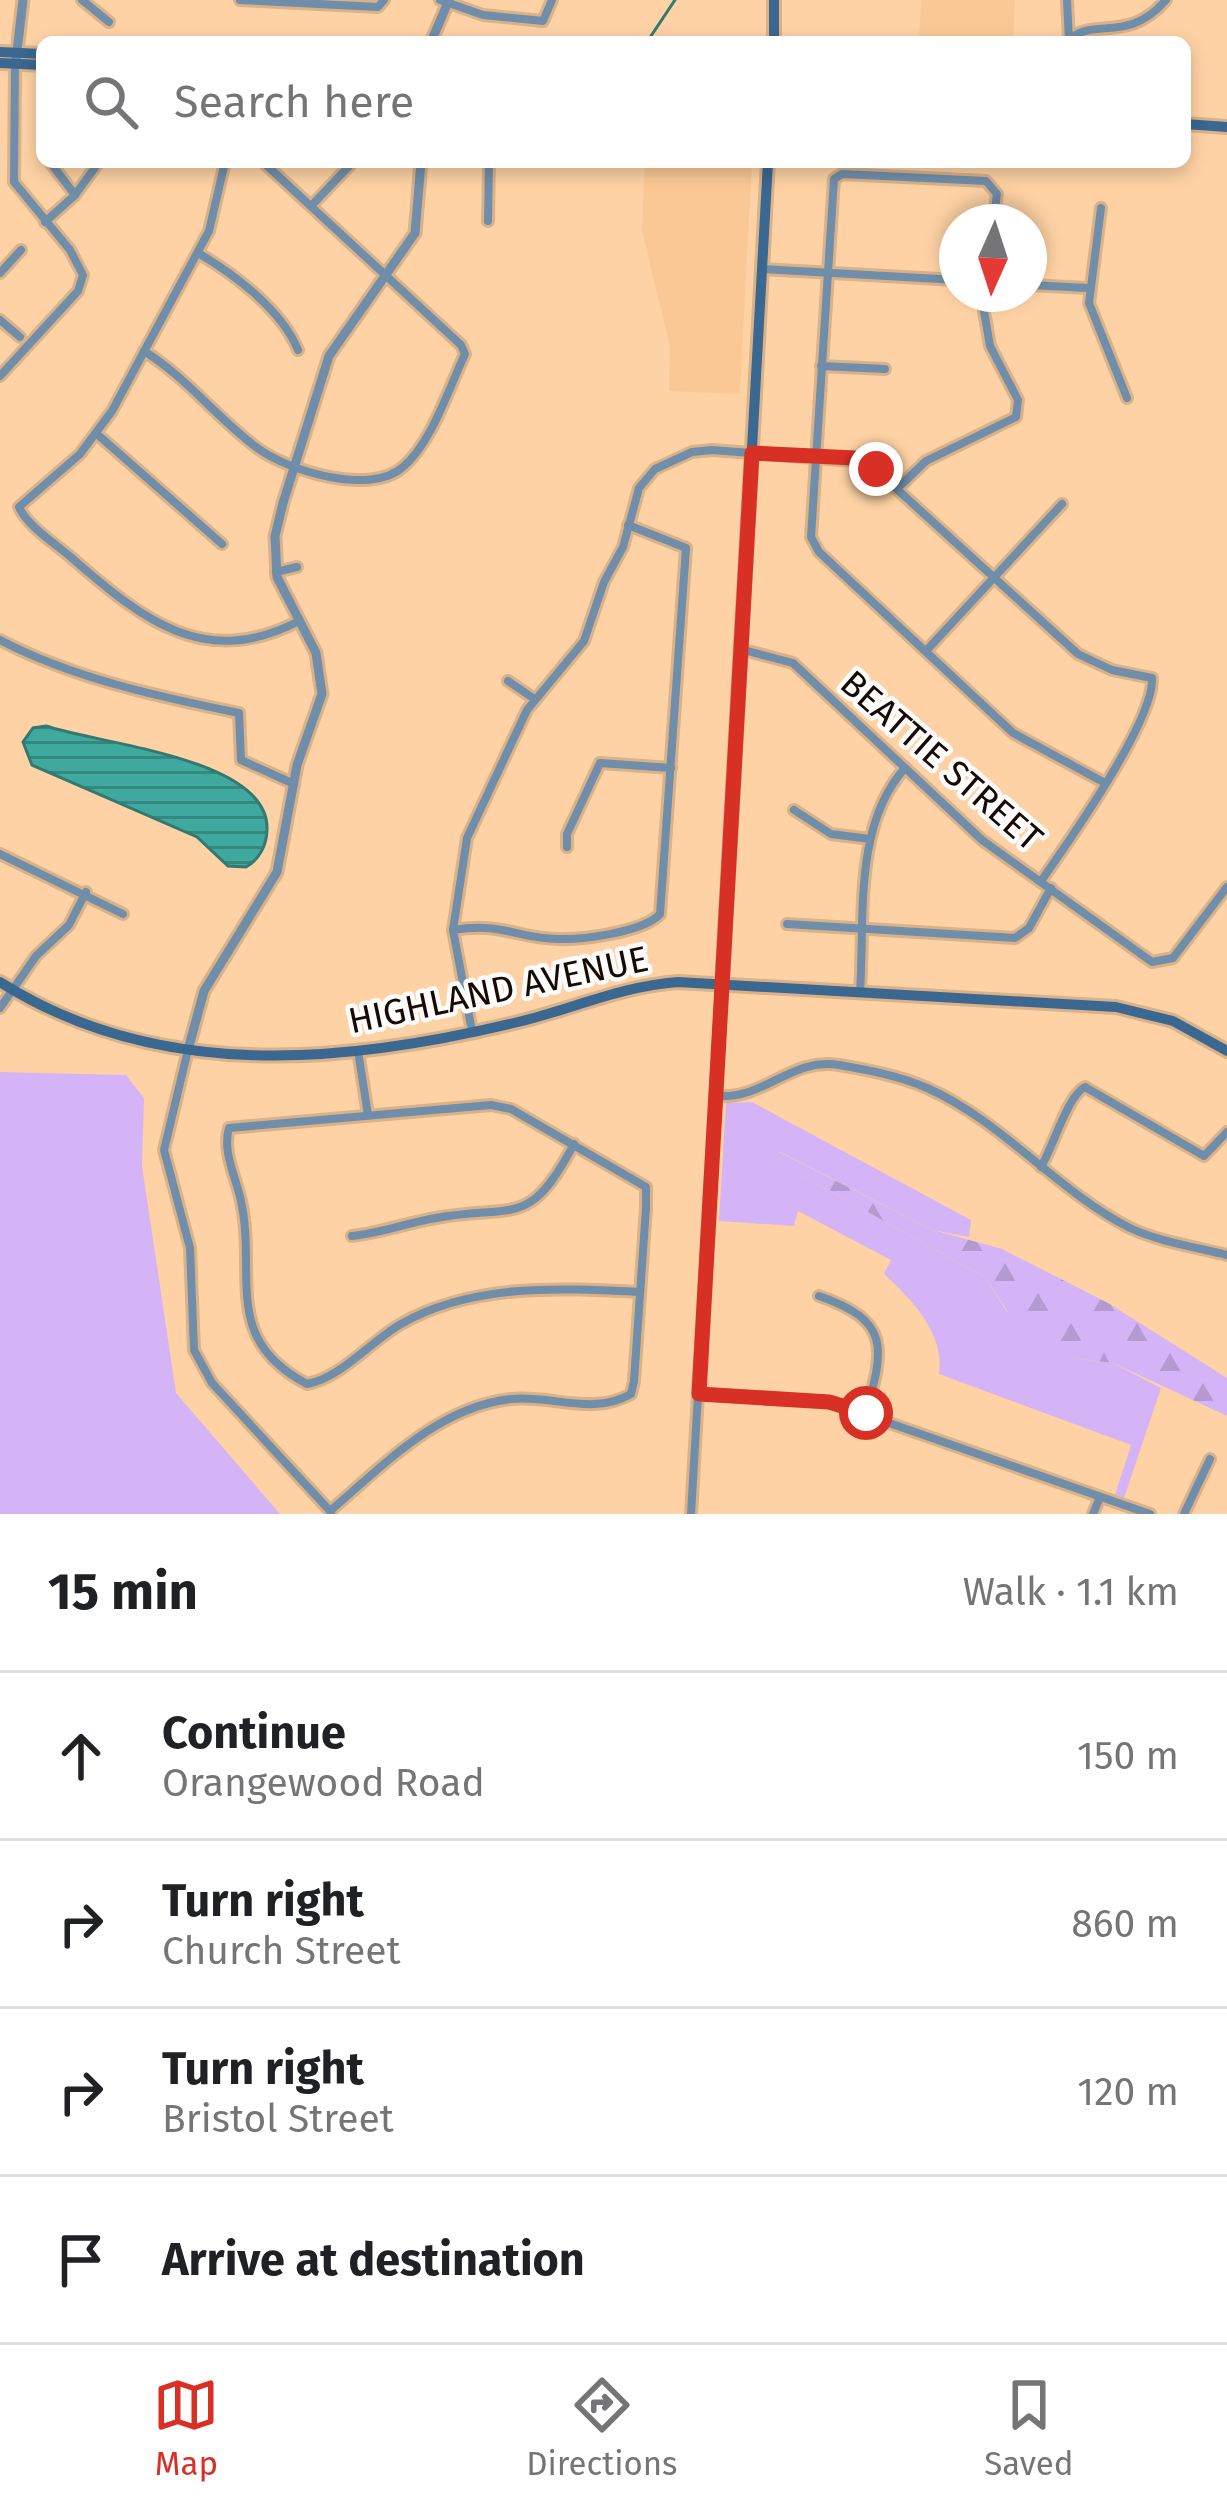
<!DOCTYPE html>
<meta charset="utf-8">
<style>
body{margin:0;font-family:"Fira Sans",sans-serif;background:#f2f2f2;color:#202124}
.compass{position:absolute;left:939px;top:204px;width:108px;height:108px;border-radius:50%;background:#fff;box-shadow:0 6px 18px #0003;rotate:183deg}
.stop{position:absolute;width:36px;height:36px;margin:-27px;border:9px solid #d93025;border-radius:50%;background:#fff}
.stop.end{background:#d93025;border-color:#fff;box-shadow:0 3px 12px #0008}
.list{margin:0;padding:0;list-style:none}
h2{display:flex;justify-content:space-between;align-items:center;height:156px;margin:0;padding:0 48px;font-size:51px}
h2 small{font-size:39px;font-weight:400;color:#757577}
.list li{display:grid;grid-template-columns:78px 1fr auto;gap:36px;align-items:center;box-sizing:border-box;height:168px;padding:0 48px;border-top:3px solid #e0e0e0}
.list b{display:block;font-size:45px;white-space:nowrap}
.list p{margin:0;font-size:39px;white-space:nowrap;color:#757577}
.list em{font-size:39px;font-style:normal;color:#757577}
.icon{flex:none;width:66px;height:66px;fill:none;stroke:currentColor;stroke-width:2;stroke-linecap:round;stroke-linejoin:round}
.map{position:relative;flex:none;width:1227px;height:1514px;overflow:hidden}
.search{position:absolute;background:#fff;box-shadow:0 6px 18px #0003;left:36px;right:36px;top:36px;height:132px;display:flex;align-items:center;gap:30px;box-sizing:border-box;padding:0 42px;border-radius:18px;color:#757577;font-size:45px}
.sheet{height:828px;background:#fff}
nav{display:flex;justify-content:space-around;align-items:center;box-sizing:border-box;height:168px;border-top:3px solid #e0e0e0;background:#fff;font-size:33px;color:#757577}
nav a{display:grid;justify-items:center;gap:6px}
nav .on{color:#d93025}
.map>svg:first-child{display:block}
.built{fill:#fac895}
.green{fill:#d4b4f6}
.forest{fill:url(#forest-firs)}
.water{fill:url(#water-rules);stroke:#337970;stroke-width:3}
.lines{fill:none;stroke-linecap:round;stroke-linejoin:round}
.stream{stroke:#337970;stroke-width:3}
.minor-casing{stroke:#d9b28a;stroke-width:14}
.tertiary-casing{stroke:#d9b28a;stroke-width:15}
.secondary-casing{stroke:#d9b28a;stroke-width:16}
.minor{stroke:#708eaa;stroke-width:8}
.tertiary{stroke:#708eaa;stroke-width:9}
.secondary{stroke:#3a6891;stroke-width:10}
.route{stroke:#d93025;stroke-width:15}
.labels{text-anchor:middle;stroke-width:9;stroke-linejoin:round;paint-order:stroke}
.street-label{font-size:36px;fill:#180a00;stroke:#fcfcfc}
</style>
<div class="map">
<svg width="1227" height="1514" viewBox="0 0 1227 1514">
<defs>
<pattern id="forest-firs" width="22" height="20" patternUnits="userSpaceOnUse" patternTransform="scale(3)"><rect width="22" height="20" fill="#d4b4f6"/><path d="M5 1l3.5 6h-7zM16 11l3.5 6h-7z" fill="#b599d1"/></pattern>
<pattern id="water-rules" width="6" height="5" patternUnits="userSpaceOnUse" patternTransform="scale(3)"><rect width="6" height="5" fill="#3fa9a0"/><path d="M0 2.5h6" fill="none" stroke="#348880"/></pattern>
</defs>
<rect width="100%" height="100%" fill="#fed2a4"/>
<!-- built -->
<g class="built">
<polygon points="921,0 1015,0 1013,42 919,42"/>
<polygon points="645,162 752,162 740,394 669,391 670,346 642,231"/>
</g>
<!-- green -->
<g class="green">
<polygon points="0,1072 126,1075 144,1098 142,1166 176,1393 280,1514 0,1514"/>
<path d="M752 1102 971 1220 969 1237 933 1230 778 1151 796 1172 986 1278 1007 1312 1071 1358 1113 1363 1161 1388 1124 1498 1115 1495 1131 1445 939 1374C945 1333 911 1299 884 1274L891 1260 798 1211 794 1226 719 1221 726 1103Z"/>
</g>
<!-- forest -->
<polygon class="forest" points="777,1151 933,1230 1002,1249 1108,1303 1227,1378 1227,1416 1113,1363 1071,1358 1024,1337 986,1278 796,1172 776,1156"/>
<!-- water -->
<path class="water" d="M46 726C99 744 269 758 267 829 267 845 259 860 246 867L228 866 197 837 32 765 23 742 33 728Z"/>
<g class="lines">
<!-- stream -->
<polyline class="stream" points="647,42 675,0"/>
<!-- minor casing -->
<g class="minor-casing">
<g id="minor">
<polyline points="82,0 109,22"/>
<polyline points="240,0 378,7 384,0"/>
<polyline points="440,0 483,15 543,21 552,0"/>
<polyline points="1067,0 1069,41"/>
<path d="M1070 39C1095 17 1128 44 1166 0"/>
<polyline points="50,162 75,195"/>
<path d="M225 162 209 231 112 411 80 454 19 507C28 527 56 544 73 559 143 620 205 670 299 621"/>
<polyline points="313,204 353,162"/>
<polyline points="1101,208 1089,303 1127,398"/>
<polyline points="488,221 489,162"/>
<polyline points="45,222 75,195 99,162"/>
<polyline points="993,222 997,194 986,181 842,174 834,179 811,537 819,552 1013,733 1105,783"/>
<path d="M198 253C234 274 282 310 298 350"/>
<polyline points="762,269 957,280"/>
<polyline points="0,273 21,250"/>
<polyline points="1029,285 1088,288"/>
<polyline points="0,320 20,337"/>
<path d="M144 351C187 378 216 417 256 447 287 471 371 496 403 467 432 442 449 388 465 354L461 345 263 162"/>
<polyline points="821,366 885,369"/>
<polyline points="0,376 78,291 83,275 70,250 14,182 15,64"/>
<polyline points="97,434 222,544"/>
<polyline points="898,488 926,461 1016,417 1018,400 990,346 981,294"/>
<polyline points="276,572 297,567"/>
<path d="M0 640C72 678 160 697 239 713L241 760 294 784"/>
<polyline points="740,649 793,663 982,840 1152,962 1173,958 1227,887"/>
<polyline points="926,651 1062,504"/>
<polyline points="508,681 533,698"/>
<polyline points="794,810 831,834 870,839"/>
<polyline points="567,847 567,834 600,763 671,768"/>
<polyline points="0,854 123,914"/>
<polyline points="787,924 1015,938 1029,928 1051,888"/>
<path d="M453 930C503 922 515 938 558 939 582 940 644 932 660 914L686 548 628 525"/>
<path d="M860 993C865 918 853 826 905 768"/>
<polyline points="0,1008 36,956 69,925 86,892"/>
<path d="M472 1031 453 930 467 838 527 710 584 641 604 582 623 547 639 488 655 469 692 452 712 450 867 462 1078 654 1112 670 1152 678C1155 720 1067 844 1041 881"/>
<polyline points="188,1050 164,1150 190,1248 194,1350 212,1383 331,1512"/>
<polyline points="358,1051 368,1115"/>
<path d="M719 1096C765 1099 792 1057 839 1065 868 1070 900 1076 927 1088 1002 1121 1057 1191 1130 1228 1160 1242 1195 1247 1227 1255"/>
<path d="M1041 1167C1053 1147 1068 1095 1085 1087L1204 1156 1227 1132"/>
<path d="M352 1236C380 1233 407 1223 436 1218 516 1204 529 1229 574 1144"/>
<path d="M819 1296C891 1321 884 1348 866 1413"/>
<polyline points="699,1394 829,1402 1150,1514"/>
<path d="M330 1511C384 1465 438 1407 511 1399 553 1395 592 1416 631 1394L634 1381 646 1208V1187L511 1109 491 1105 229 1128C222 1152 236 1177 241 1201 257 1275 221 1339 307 1384 341 1378 371 1341 401 1324 473 1283 560 1288 640 1292"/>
<polyline points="691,1514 722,984"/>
<polyline points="1093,1514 1100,1497"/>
<polyline points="1184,1514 1210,1459"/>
</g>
</g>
<!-- tertiary casing -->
<g class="tertiary-casing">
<g id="tertiary">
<polyline points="431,42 449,0"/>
<polyline points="16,60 23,0"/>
<polyline points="188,1050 204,991 277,872 297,765 322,694 316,653 277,577 275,536 283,503 329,356 415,233 421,162"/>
</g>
</g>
<!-- secondary casing -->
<g class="secondary-casing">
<g id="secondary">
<polyline points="774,0 774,42"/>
<polyline points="0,52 42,54"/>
<polyline points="0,63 42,65"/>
<polyline points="1185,124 1227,127"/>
<path d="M0 982C158 1082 345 1064 518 1022 572 1009 622 986 678 982L1116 1007 1173 1021 1227 1051"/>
<polyline points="722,984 768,162"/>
</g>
</g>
<!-- minor -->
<use href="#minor" class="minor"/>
<!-- tertiary -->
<use href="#tertiary" class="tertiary"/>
<!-- secondary -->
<use href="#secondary" class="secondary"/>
</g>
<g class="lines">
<!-- route -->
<polyline class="route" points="866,1413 829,1402 699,1394 752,453 855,458 876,469"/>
</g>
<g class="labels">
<!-- street labels -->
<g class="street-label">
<text transform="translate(942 760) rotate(41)" y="13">BEATTIE STREET</text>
<text transform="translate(498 989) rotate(-12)" y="13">HIGHLAND AVENUE</text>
</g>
</g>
</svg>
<svg class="compass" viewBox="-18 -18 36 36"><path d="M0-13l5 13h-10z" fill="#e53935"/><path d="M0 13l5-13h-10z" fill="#757577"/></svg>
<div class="stop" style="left:866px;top:1413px"></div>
<div class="stop end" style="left:876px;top:469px"></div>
<div class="search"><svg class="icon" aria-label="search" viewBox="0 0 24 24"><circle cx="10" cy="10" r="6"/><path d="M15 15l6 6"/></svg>Search here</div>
</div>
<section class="sheet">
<h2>15 min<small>Walk · 1.1 km</small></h2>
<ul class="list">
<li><svg class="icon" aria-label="ahead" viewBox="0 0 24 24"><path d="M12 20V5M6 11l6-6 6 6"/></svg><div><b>Continue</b><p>Orangewood Road</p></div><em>150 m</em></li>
<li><svg class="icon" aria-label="right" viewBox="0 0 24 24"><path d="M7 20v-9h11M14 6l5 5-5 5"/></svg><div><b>Turn right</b><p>Church Street</p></div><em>860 m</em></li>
<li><svg class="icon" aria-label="right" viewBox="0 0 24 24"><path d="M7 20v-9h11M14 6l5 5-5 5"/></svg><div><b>Turn right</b><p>Bristol Street</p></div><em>120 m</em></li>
<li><svg class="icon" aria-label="arrive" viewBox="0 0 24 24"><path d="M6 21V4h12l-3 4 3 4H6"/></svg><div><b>Arrive at destination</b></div></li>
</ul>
</section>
<nav>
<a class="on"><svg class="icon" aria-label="map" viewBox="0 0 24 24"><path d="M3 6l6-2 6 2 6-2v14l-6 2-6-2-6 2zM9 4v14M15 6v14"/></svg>Map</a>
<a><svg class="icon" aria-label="directions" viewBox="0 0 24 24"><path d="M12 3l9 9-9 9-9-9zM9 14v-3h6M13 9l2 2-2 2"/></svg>Directions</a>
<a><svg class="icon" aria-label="saved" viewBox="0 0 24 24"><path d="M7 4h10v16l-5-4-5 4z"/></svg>Saved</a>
</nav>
